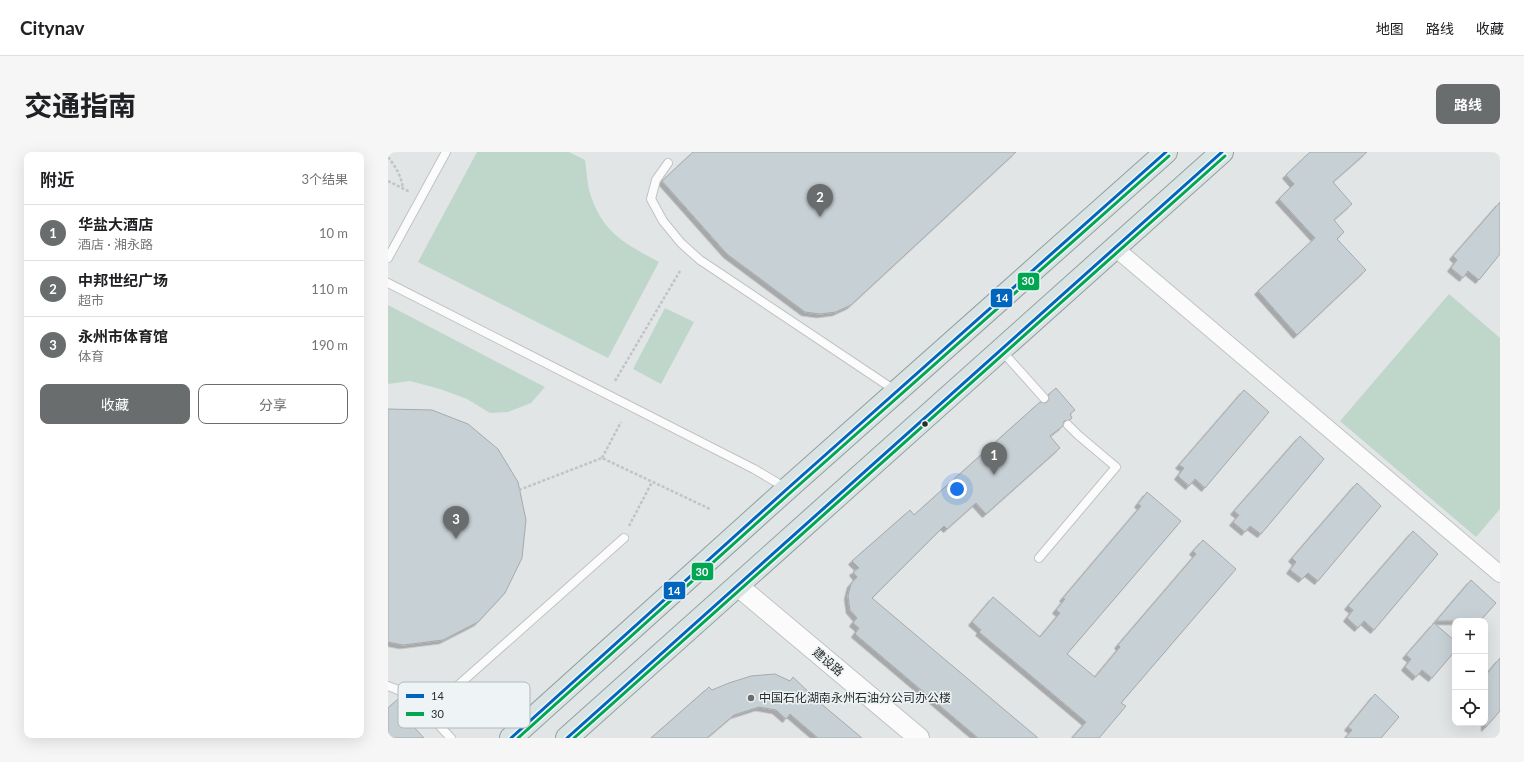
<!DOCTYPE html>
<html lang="zh">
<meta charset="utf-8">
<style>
body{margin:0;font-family:Lato,"Noto Sans SC",sans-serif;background:#f6f6f6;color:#202124}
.controls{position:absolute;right:12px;bottom:12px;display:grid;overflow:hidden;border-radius:8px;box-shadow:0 4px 16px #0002}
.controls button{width:36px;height:36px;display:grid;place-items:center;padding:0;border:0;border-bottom:1px solid #e0e0e0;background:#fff;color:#202124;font:20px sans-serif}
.you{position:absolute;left:569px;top:337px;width:14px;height:14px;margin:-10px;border:3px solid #fff;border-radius:50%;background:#1a73e8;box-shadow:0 0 0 6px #1a73e833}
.badge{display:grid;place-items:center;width:26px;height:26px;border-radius:50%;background:#6a6d6e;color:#fff;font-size:13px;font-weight:700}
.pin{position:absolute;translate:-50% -33px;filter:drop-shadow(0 1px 2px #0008)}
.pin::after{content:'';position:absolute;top:21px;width:14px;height:12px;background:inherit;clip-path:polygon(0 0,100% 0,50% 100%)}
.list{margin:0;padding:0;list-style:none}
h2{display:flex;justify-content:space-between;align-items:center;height:52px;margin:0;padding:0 16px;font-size:17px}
h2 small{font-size:13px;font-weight:400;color:#757577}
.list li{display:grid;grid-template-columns:26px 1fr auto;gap:12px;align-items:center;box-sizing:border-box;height:56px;padding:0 16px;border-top:1px solid #e0e0e0}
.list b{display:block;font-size:15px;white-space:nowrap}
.list p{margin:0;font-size:13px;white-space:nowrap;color:#757577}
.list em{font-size:13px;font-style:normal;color:#757577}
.actions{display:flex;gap:8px;padding:12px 16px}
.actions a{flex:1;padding:9px 0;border:1px solid #6a6d6e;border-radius:8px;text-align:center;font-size:14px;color:#6a6d6e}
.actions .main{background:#6a6d6e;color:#fff}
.icon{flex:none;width:22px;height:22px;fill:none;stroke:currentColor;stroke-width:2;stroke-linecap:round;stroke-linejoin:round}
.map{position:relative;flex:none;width:1112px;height:586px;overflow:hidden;border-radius:8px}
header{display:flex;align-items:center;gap:24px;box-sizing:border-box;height:56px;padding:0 20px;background:#fff;border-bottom:1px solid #e0e0e0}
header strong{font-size:19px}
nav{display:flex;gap:22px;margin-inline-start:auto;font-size:14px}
.intro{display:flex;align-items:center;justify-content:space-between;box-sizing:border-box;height:96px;padding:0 24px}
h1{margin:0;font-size:28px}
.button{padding:10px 18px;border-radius:8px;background:#6a6d6e;color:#fff;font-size:14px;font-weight:700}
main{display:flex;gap:24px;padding:0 24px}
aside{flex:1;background:#fff;border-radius:8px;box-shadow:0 4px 16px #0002}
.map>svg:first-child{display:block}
.green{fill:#bfd6ca}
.building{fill:#c7d0d5;stroke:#a7aaab;filter:url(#shadow)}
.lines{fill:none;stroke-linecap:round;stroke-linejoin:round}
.service-casing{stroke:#c0c3c3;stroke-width:10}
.minor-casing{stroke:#c0c3c3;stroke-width:18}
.tertiary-casing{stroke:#c0c3c3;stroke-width:22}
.primary-casing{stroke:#92a1a0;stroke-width:24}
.path{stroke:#c2c3c3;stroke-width:2.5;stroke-dasharray:3 2;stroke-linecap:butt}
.service{stroke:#fbfbfb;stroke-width:8}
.minor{stroke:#fbfbfb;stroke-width:16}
.tertiary{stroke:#fbfbfb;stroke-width:20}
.primary{stroke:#dae3e3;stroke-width:22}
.bus-1-casing{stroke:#eef4f5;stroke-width:6}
.bus-2-casing{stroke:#eef4f5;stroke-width:6}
.bus-1{stroke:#0065bd;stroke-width:3}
.bus-2{stroke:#00a651;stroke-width:3}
.bus-dot{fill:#2a2d2d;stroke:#eef4f5;stroke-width:1.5}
.poi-dot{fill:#6a6d6e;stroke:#eef4f5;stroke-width:1.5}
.labels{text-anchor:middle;stroke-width:3;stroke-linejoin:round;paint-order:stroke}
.street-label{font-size:12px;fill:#2a2d2d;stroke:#eef4f5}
.poi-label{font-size:12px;fill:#2a2d2d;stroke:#eef4f5;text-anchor:start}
.key{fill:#eef4f5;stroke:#b3b8b9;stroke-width:1}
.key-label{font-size:11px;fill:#2a2d2d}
.line-badge{stroke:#eef4f5;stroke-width:1.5}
.badge-label{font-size:11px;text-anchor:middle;font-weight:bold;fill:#fff}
</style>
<header>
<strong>Citynav</strong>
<nav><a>地图</a><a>路线</a><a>收藏</a></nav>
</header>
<div class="intro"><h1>交通指南</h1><a class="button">路线</a></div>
<main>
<aside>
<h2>附近<small>3个结果</small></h2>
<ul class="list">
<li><span class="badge">1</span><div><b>华盐大酒店</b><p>酒店 · 湘永路</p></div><em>10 m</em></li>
<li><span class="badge">2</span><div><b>中邦世纪广场</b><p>超市</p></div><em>110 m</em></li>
<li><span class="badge">3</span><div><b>永州市体育馆</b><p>体育</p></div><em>190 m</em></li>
</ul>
<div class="actions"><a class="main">收藏</a><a>分享</a></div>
</aside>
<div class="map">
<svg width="1112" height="586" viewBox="0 0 1112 586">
<defs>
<filter id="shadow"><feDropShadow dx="-3.5" dy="3.5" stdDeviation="0" flood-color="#0004"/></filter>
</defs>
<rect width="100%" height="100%" fill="#e2e5e6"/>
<!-- green -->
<g class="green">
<path d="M89 0H181L197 8C199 21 199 35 204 47 217 83 240 93 271 110L220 206 30 110Z"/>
<polygon points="1061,142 1112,186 1112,357 1088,385 952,269"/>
<polygon points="0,153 157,235 143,251 120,260 102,261 79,247 52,237 22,229 0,232"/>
<polygon points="277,156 306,170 273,232 245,217"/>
</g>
<!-- building -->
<g class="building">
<polygon points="305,0 628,0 463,153 448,160 432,162 417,160 339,102 274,29"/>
<polygon points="922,0 979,0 945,30 964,52 946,68 956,80 949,87 978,118 909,183 870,139 927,86 891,47 906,32 898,23"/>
<polygon points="1112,50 1112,102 1091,128 1080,119 1075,126 1063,116 1069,108 1065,104"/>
<polygon points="668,236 687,258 682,262 684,266 682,268 676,269 675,274 662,284 672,296 598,362 588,351 559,377 556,374 484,446 650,586 590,586 467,482 471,476 465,471 469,466 462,458 460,444 463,432 469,425 465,420 471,416 464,409 522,358 526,363 652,250 657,251 659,250 661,247 660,243"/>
<polygon points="856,238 881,260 817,336 807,327 801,334 790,324 796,316 791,313"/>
<polygon points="0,257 44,258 80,272 110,297 130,330 138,368 134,406 117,441 90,470 55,488 15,493 0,490"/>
<polygon points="912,284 936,307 873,382 862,374 857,380 845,370 851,363 846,359"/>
<polygon points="969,331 993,354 930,429 920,421 914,427 902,418 908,410 904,406"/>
<polygon points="759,340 793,369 679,502 707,525 732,495 730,493 808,402 805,399 815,388 848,417 733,551 738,554 711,586 684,586 698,570 591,480 593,478 584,470 605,445 652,485 672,461 668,458 677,447 675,446 753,354 750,352"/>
<polygon points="1025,379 1050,402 986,478 976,469 970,476 959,466 965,458 960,454"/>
<polygon points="1083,428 1108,451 1092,469 1048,469"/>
<polygon points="1046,471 1067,489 1067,499 1044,526 1034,518 1028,525 1017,515 1023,507 1018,503"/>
<polygon points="1112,506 1112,559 1097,576 1097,524"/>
<polygon points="387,522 402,529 405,525 431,550 474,586 430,586 402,562 398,567 388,558 371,555 346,563 319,586 263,586 321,535 324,538 341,531 363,524"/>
<polygon points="987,542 1011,565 993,586 957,586 964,578 960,575"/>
<polygon points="10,547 28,568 23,572 36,586 0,586 0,556"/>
</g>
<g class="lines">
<!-- service casing -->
<g class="service-casing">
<g id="service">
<polyline points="280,11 268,28 263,47 275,69 293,91 312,108 508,239"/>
<polyline points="0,106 58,0"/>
<polyline points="0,131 366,317 398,336"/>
<polyline points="614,199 656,246"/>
<polyline points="651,406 728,315 690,283 680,273"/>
<path d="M0 534C27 542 44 567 63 586"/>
<polyline points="39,561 236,386"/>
</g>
</g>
<!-- minor casing -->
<g class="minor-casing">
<polyline id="minor" points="727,96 1112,422"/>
</g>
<!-- tertiary casing -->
<g class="tertiary-casing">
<polyline id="tertiary" points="350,434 531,586"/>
</g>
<!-- primary casing -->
<g class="primary-casing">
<g id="primary">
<polyline points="123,586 399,337 778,0"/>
<polyline points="179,586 834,0"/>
</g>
</g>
<!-- path -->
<g class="path">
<path d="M0 5C8 15 13 24 15 36"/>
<polyline points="0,29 22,40"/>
<polyline points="227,229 292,119"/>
<polyline points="214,306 233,270"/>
<polyline points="131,338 214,306 322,357"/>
<polyline points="241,374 264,330"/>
</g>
<!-- service -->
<use href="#service" class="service"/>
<!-- minor -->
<use href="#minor" class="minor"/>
<!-- tertiary -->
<use href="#tertiary" class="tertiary"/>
<!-- primary -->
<use href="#primary" class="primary"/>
<!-- bus-1 casing -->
<g class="bus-1-casing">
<g id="bus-1">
<polyline points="123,586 399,337 778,0"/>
<polyline points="179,586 834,0"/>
</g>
</g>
<!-- bus-2 casing -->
<g class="bus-2-casing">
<g id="bus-2">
<polyline points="130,586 402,341 781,4"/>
<polyline points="186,586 837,4"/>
</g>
</g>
<!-- bus-1 -->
<use href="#bus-1" class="bus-1"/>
<!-- bus-2 -->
<use href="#bus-2" class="bus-2"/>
</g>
<!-- markers -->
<circle class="bus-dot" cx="537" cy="272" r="3.5"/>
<circle class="poi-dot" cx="363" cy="546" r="4"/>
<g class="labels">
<!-- street labels -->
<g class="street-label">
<text transform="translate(440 510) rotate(40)" y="4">建设路</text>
</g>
<!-- poi labels -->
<g class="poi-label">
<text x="371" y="550">中国石化湖南永州石油分公司办公楼</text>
</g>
</g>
<!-- legend -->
<rect x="10" y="530" width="132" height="46" rx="6" class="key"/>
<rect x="18" y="542" width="18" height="4" fill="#0065bd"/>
<rect x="18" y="560" width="18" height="4" fill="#00a651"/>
<g class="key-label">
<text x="43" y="548">14</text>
<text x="43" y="566">30</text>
</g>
<g class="line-badge">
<rect x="629" y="120" width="23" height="19" rx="4" fill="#00a651"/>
<rect x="602" y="136" width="23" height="20" rx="4" fill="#0065bd"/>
<rect x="303" y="410" width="23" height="19" rx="4" fill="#00a651"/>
<rect x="275" y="429" width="23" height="19" rx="4" fill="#0065bd"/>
</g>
<g class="badge-label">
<text x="640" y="133">30</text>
<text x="614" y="150">14</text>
<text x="314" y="424">30</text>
<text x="286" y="443">14</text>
</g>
</svg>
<div class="controls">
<button>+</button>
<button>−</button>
<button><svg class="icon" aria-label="locate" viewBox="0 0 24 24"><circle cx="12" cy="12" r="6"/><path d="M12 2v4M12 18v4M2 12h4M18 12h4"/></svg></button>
</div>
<div class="you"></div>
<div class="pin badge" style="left:606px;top:323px">1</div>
<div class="pin badge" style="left:432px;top:65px">2</div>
<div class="pin badge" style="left:68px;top:387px">3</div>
</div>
</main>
